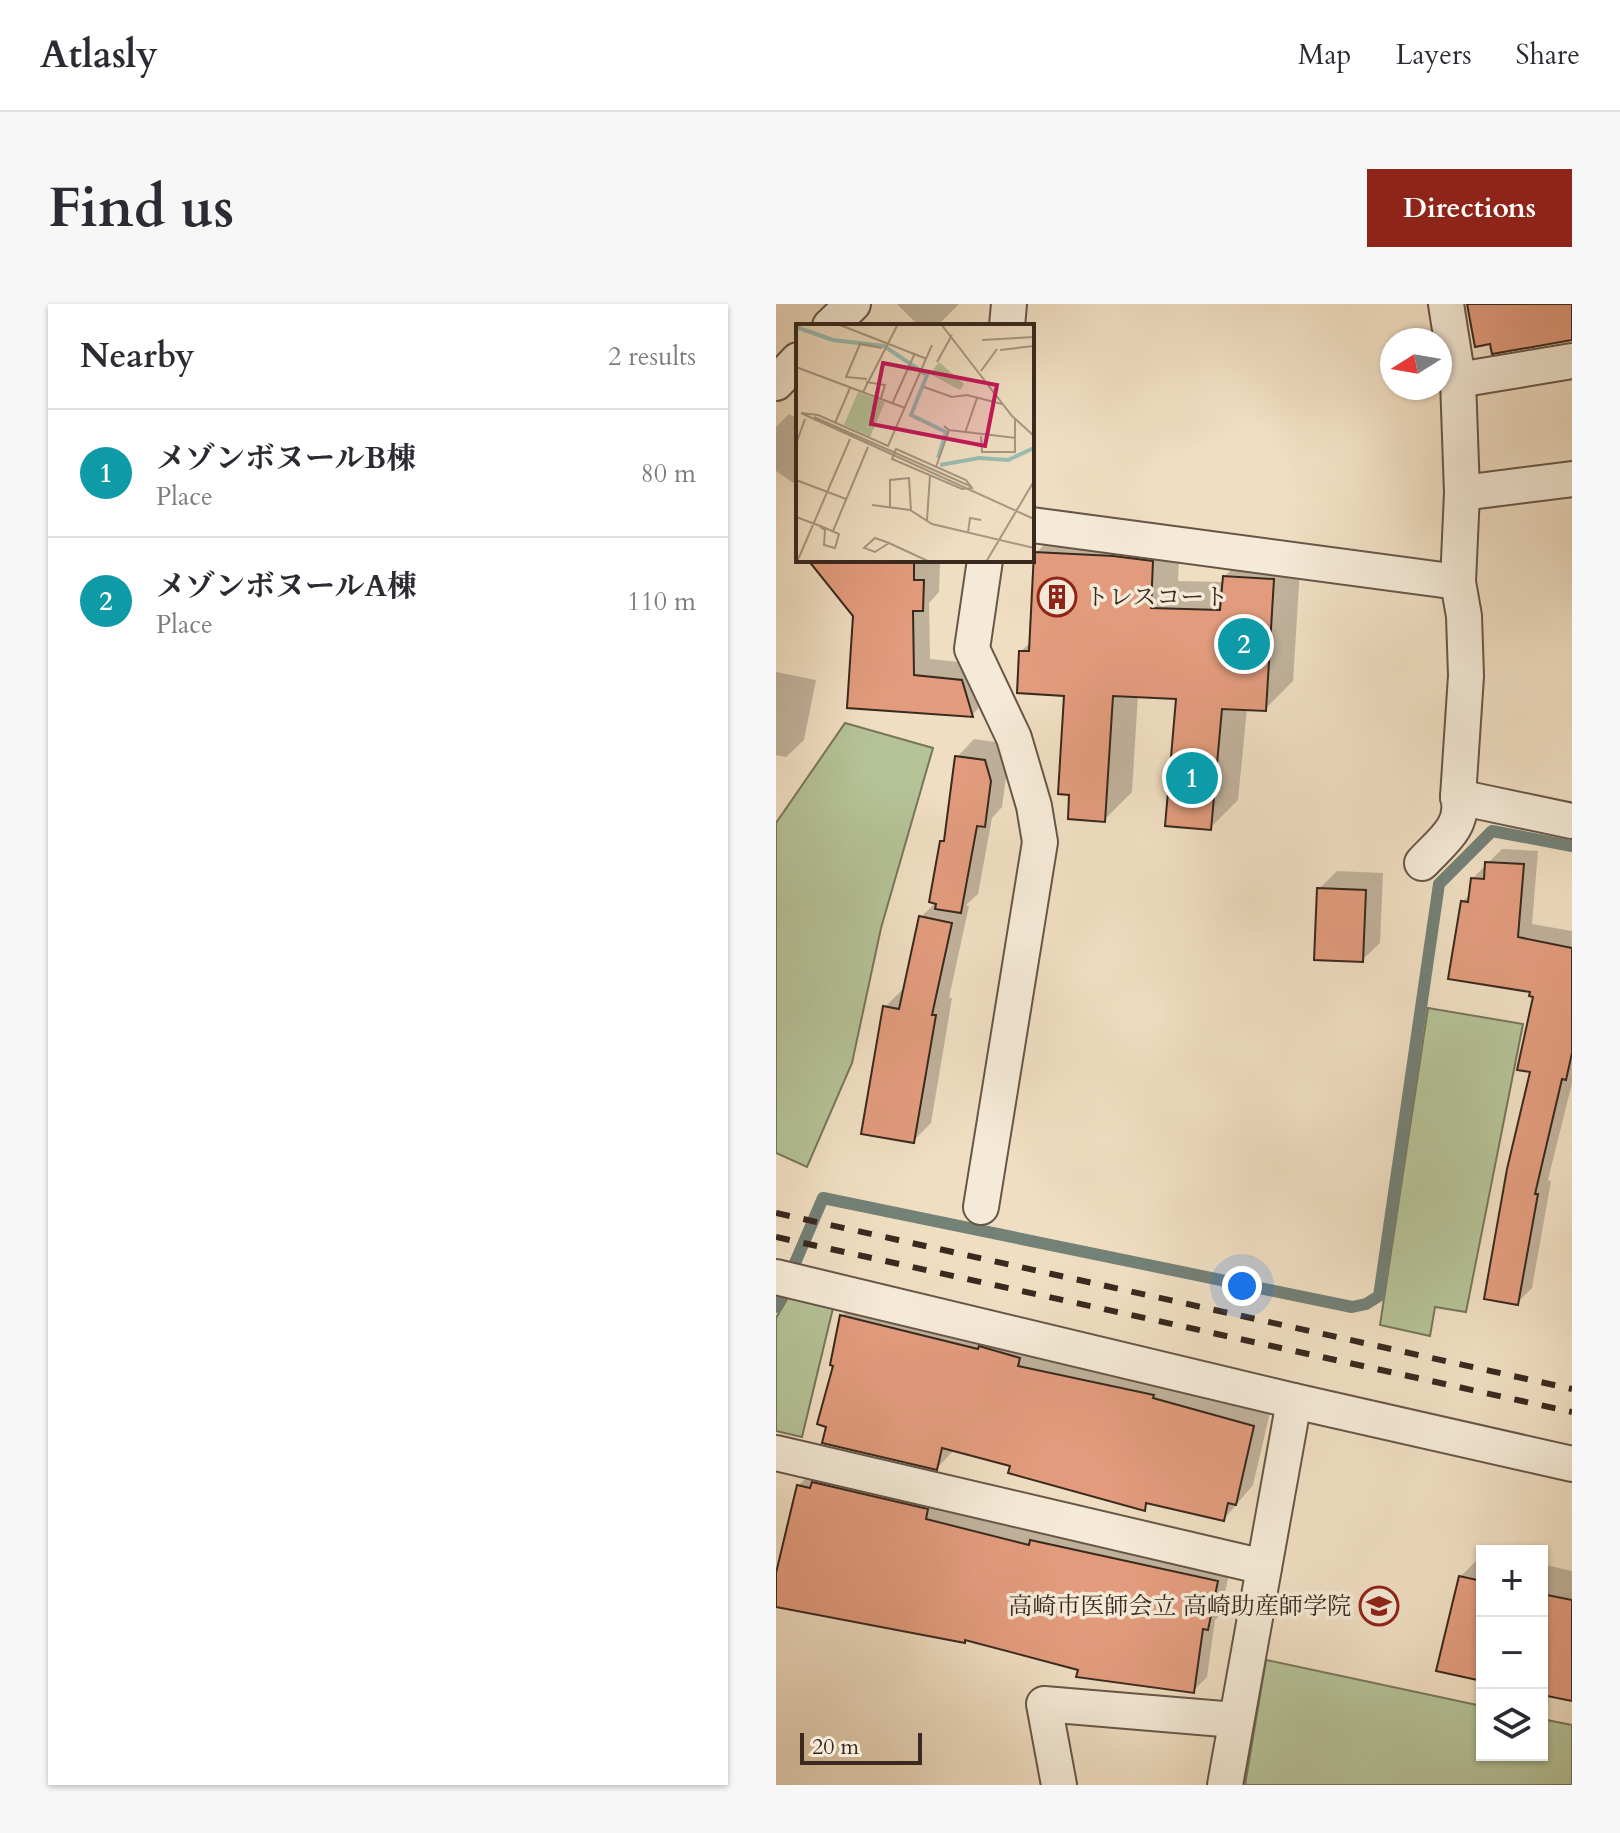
<!DOCTYPE html>
<meta charset="utf-8">
<style>
body{margin:0;font-family:Cardo,"Noto Serif JP",serif;background:#f7f7f7;color:#2b2b33}
.controls{position:absolute;right:24px;bottom:24px;display:grid;overflow:hidden;border-radius:0px;box-shadow:0 2px 6px #0004}
.controls button{width:72px;height:72px;display:grid;place-items:center;padding:0;border:0;border-bottom:2px solid #e1e1e2;background:#fff;color:#2b2b33;font:40px sans-serif}
.compass{position:absolute;left:604px;top:24px;width:72px;height:72px;border-radius:50%;background:#fff;box-shadow:0 2px 6px #0004;rotate:259deg}
.scale{position:absolute;left:24px;bottom:20px;width:122px;box-sizing:border-box;padding-left:8px;border:4px solid #39291f;border-top:0;font-size:22px;line-height:28px;white-space:nowrap;color:#39291f;-webkit-text-stroke:6px #f5ead7;paint-order:stroke}
.you{position:absolute;left:466px;top:982px;width:28px;height:28px;margin:-20px;border:6px solid #fff;border-radius:50%;background:#1a73e8;box-shadow:0 0 0 12px #1a73e833}
.badge{display:grid;place-items:center;width:52px;height:52px;border-radius:50%;background:#8f2418;color:#fff;font-size:26px;font-weight:700}
.pin{position:absolute;translate:-50% -50%;border:4px solid #fff;box-shadow:0 2px 8px #0006}
.list{margin:0;padding:0;list-style:none}
h2{display:flex;justify-content:space-between;align-items:center;height:104px;margin:0;padding:0 32px;font-size:34px}
h2 small{font-size:26px;font-weight:400;color:#7c7c81}
.list li{display:grid;grid-template-columns:52px 1fr auto;gap:24px;align-items:center;box-sizing:border-box;height:128px;padding:0 32px;border-top:2px solid #e1e1e2}
.list b{display:block;font-size:30px;white-space:nowrap}
.list p{margin:0;font-size:26px;white-space:nowrap;color:#7c7c81}
.list em{font-size:26px;font-style:normal;color:#7c7c81}
.icon{flex:none;width:44px;height:44px;fill:none;stroke:currentColor;stroke-width:2;stroke-linecap:round;stroke-linejoin:round}
.map{position:relative;flex:none;width:796px;height:1481px;overflow:hidden;border-radius:0px}
header{display:flex;align-items:center;gap:48px;box-sizing:border-box;height:112px;padding:0 40px;background:#fff;border-bottom:2px solid #e1e1e2}
header strong{font-size:38px}
nav{display:flex;gap:44px;margin-inline-start:auto;font-size:28px}
.intro{display:flex;align-items:center;justify-content:space-between;box-sizing:border-box;height:192px;padding:0 48px}
h1{margin:0;font-size:56px}
.button{padding:20px 36px;border-radius:0px;background:#8f2418;color:#fff;font-size:28px;font-weight:700}
main{display:flex;gap:48px;padding:0 48px}
aside{flex:1;background:#fff;border-radius:0px;box-shadow:0 2px 6px #0004}
.map>svg:first-child{display:block}
.green{fill:#b5c297;stroke:#77765b;stroke-width:2}
.shadow{fill:#0003}
.lines{fill:none;stroke-linecap:round;stroke-linejoin:round}
.stream{stroke:#738177;stroke-width:12}
.building{fill:#e29c7d;stroke:#39291f;stroke-width:2}
.minor-casing{stroke:#675648;stroke-width:38}
.minor{stroke:#f5ead7;stroke-width:34}
.rail{stroke:#39291f;stroke-width:6;stroke-dasharray:14 14;stroke-linecap:butt}
.labels{text-anchor:middle;stroke-width:7;stroke-linejoin:round;paint-order:stroke}
.poi-label{font-size:24px;fill:#39291f;stroke:#f5ead7;text-anchor:start}
.inset-river{fill:none;stroke:#9abcb1;stroke-width:4}
.inset-road{fill:none;stroke:#a79681;stroke-width:2}
.view{fill:#c2185b;fill-opacity:0.15;stroke:#c2185b;stroke-width:4}
.inset-edge{fill:none;stroke:#39291f;stroke-width:4}
</style>
<header>
<strong>Atlasly</strong>
<nav><a>Map</a><a>Layers</a><a>Share</a></nav>
</header>
<div class="intro"><h1>Find us</h1><a class="button">Directions</a></div>
<main>
<aside>
<h2>Nearby<small>2 results</small></h2>
<ul class="list">
<li><span class="badge" style="background:#0f9aa8">1</span><div><b>メゾンボヌールB棟</b><p>Place</p></div><em>80 m</em></li>
<li><span class="badge" style="background:#0f9aa8">2</span><div><b>メゾンボヌールA棟</b><p>Place</p></div><em>110 m</em></li>
</ul>
</aside>
<div class="map">
<svg width="796" height="1481" viewBox="0 0 796 1481">
<rect width="100%" height="100%" fill="#f0dec2"/>
<filter id="stains"><feTurbulence type="fractalNoise" baseFrequency=".0025" numOctaves="4"/><feColorMatrix values="0 0 0 0 .2 0 0 0 0 .09 0 0 0 0 .02 0 0 0 .5 -.17"/></filter>
<radialGradient id="worn" r=".72"><stop offset=".6" stop-color="#630" stop-opacity="0"/><stop offset="1" stop-color="#630" stop-opacity=".3"/></radialGradient>
<!-- green -->
<g class="green">
<polygon points="69,419 157,444 105,624 76,759 31,863 0,849 0,519"/>
<polygon points="652,704 747,720 690,1008 659,1003 654,1032 604,1021"/>
<polygon points="14,990 58,1000 26,1133 0,1127 0,1014"/>
<polygon points="490,1356 706,1402 706,1451 766,1451 766,1415 796,1421 796,1481 469,1481"/>
</g>
<!-- shadow -->
<g class="shadow">
<polygon points="121,0 183,0 161,22 143,22"/>
<polygon points="13,110 22,115 22,182 0,167 0,123"/>
<polygon points="288,221 404,230 402,277 448,278 448,273 476,245 525,248 517,377 489,405 471,404 462,496 434,524 402,393 362,391 356,488 328,516 290,390 245,347 255,338 260,249"/>
<polygon points="85,256 145,256 164,260 163,288 153,299 154,355 202,360 212,394 196,411 74,403"/>
<polygon points="0,368 40,376 28,436 10,453 0,451"/>
<polygon points="198,435 226,439 232,459 226,503 216,514 202,590 190,601 193,602 173,694 176,694 155,819 137,837 109,703 126,686 129,686 145,613 160,598 166,538 170,534 181,453"/>
<polygon points="726,545 762,547 756,620 796,627 796,779 772,876 775,877 756,984 741,999 759,691 686,598 695,589 696,575"/>
<polygon points="561,567 607,569 604,639 586,656 543,585"/>
<polygon points="83,994 495,1104 477,1181 448,1215 374,1198 368,1205 236,1160 179,1145 161,1164 60,1060 66,1012"/>
<polygon points="36,1168 454,1264 445,1310 439,1316 431,1373 417,1387 304,1364 191,1334 0,1301 0,1271 22,1182"/>
<polygon points="706,1251 706,1375 684,1273"/>
<polygon points="766,1260 796,1267 796,1395 766,1389"/>
</g>
<g class="lines">
<!-- stream -->
<polyline class="stream" points="0,1003 47,894 576,1003 590,1000 603,992 663,580 716,527 796,542"/>
</g>
<!-- building -->
<g class="building">
<polygon points="691,0 796,0 796,36 716,50 714,40 699,43"/>
<polygon points="258,248 337,252 377,257 375,304 444,306 447,272 498,275 490,407 446,405 435,526 389,522 400,395 337,392 329,518 292,515 293,491 282,490 288,392 241,389 243,347 253,347"/>
<polygon points="32,256 138,256 138,276 148,276 147,307 137,307 138,371 186,376 197,413 71,404 77,312"/>
<polygon points="179,452 209,456 215,477 209,523 201,522 185,609 159,605 160,600 153,598 164,537 168,537"/>
<polygon points="709,558 748,560 742,633 796,644 796,749 790,776 786,775 759,890 762,890 742,1001 708,995 731,865 754,768 741,766 757,693 753,692 754,688 672,675 685,597 692,598 695,574 708,575"/>
<polygon points="541,584 590,586 587,658 538,656"/>
<polygon points="143,612 176,619 156,711 160,711 138,839 85,830 107,702 123,705"/>
<polygon points="64,1011 202,1045 203,1042 244,1054 242,1062 378,1091 377,1094 478,1122 460,1201 452,1199 448,1217 370,1199 369,1207 232,1169 234,1162 166,1144 161,1166 46,1139 50,1123 41,1120 57,1062 54,1061"/>
<polygon points="36,1178 152,1205 150,1215 253,1241 254,1236 442,1277 432,1326 427,1325 418,1389 300,1373 302,1366 189,1336 189,1339 0,1303 0,1269 21,1181 34,1184"/>
<polygon points="683,1272 706,1277 706,1377 660,1367"/>
<polygon points="766,1290 796,1296 796,1397 766,1391"/>
</g>
<g class="lines">
<!-- minor casing -->
<g class="minor-casing">
<g id="minor">
<polyline points="670,0 682,76 686,189 682,278 688,312 690,372 682,493"/>
<polyline points="54,22 77,0"/>
<polyline points="231,22 233,0"/>
<polyline points="682,76 796,57"/>
<polyline points="0,79 22,56"/>
<polyline points="686,189 796,175"/>
<polyline points="256,221 682,278"/>
<path d="M646 559C664 539 690 522 682 493L796 517"/>
<polyline points="205,903 264,538 258,502 238,434 196,345 209,256"/>
<polyline points="0,973 518,1097 796,1160"/>
<polyline points="0,1149 488,1263"/>
<polyline points="283,1481 268,1400 459,1416"/>
<polyline points="449,1481 518,1097"/>
</g>
</g>
<!-- minor -->
<use href="#minor" class="minor"/>
<!-- rail -->
<g class="rail">
<polyline points="0,909 796,1085"/>
<polyline points="0,933 796,1108"/>
</g>
</g>
<!-- icons -->
<defs>
<g id="building-ring" transform="scale(2)"><circle r="9.5" fill="#f5ead7" stroke="#8f2418" stroke-width="1.5"/><path d="M-4-6H4V6H1V3H-1V6H-4ZM-2.5-4.3h1.7v1.8h-1.7ZM.8-4.3h1.7v1.8H.8ZM-2.5-1h1.7V.8h-1.7ZM.8-1h1.7V.8H.8Z" fill="#8f2418"/></g>
<g id="university-ring" transform="scale(2)"><circle r="9.5" fill="#f5ead7" stroke="#8f2418" stroke-width="1.5"/><path d="M0-5L7-2L0 1L-7-2ZM-4 1L0 2.5L4 1V4Q0 6-4 4Z" fill="#8f2418"/></g>
</defs>
<g fill-rule="evenodd">
<use href="#building-ring" x="281" y="293"/>
<use href="#university-ring" x="603" y="1302"/>
</g>
<g class="labels">
<!-- poi labels -->
<g class="poi-label">
<text x="309" y="301">トレスコート</text>
<text x="575" y="1310" text-anchor="end">高崎市医師会立 高崎助産師学院</text>
</g>
</g>
<!-- overview -->
<g transform="translate(20 20)">
<rect width="238" height="238" fill="#f0dec2"/>
<path d="M143 38 168 60 164 66 134 50ZM62 68 89 78 74 113 48 101Z" fill="#b5c297"/>
<path class="inset-river" d="M0 3 37 16 88 22 131 51 115 91 150 108 142 134M144 141 183 134 212 136 238 124"/>
<path class="inset-road" d="M145 0 216 92 238 112M44 1 131 35M186 16 238 13M204 26 238 22M141 38 156 11M0 43 109 84M185 47 201 25M71 55 50 53 64 20 86 24M70 58 89 61 85 74M128 63 156 73 171 71 206 80M67 68 102 0M96 80 119 29M5 89 238 195M5 89 22 91 92 122 136 21M18 93 174 162M39 99 54 64M153 106 220 114M169 109 181 74M185 112 186 128H219V95M0 120 9 95M100 125 170 156 176 164 166 165 96 135ZM140 143 153 106 148 102M0 156 50 175M76 181 114 186 136 200 238 224M94 183V156L113 154 115 187M0 193 27 203 43 210 39 224 28 221 29 206 24 203M131 196 134 151M37 207 72 123M172 209 174 194 185 196M93 219 79 228 68 224 79 214 93 219 134 238M1 238 54 115M190 238 238 157"/>
<path class="view" d="M87 39 201 61 189 122 75 100Z"/>
<rect width="238" height="238" class="inset-edge"/>
</g>
<rect width="100%" height="100%" filter="url(#stains)"/>
<rect width="100%" height="100%" fill="url(#worn)"/>
</svg>
<div class="controls">
<button>+</button>
<button>−</button>
<button><svg class="icon" aria-label="layers" viewBox="0 0 24 24"><path d="M12 4l9 5-9 5-9-5zM3 14l9 5 9-5"/></svg></button>
</div>
<svg class="compass" viewBox="-18 -18 36 36"><path d="M0-13l5 13h-10z" fill="#e53935"/><path d="M0 13l5-13h-10z" fill="#7c7c81"/></svg>
<div class="scale">20 m</div>
<div class="you"></div>
<div class="pin badge" style="left:416px;top:474px;background:#0f9aa8">1</div>
<div class="pin badge" style="left:468px;top:340px;background:#0f9aa8">2</div>
</div>
</main>
